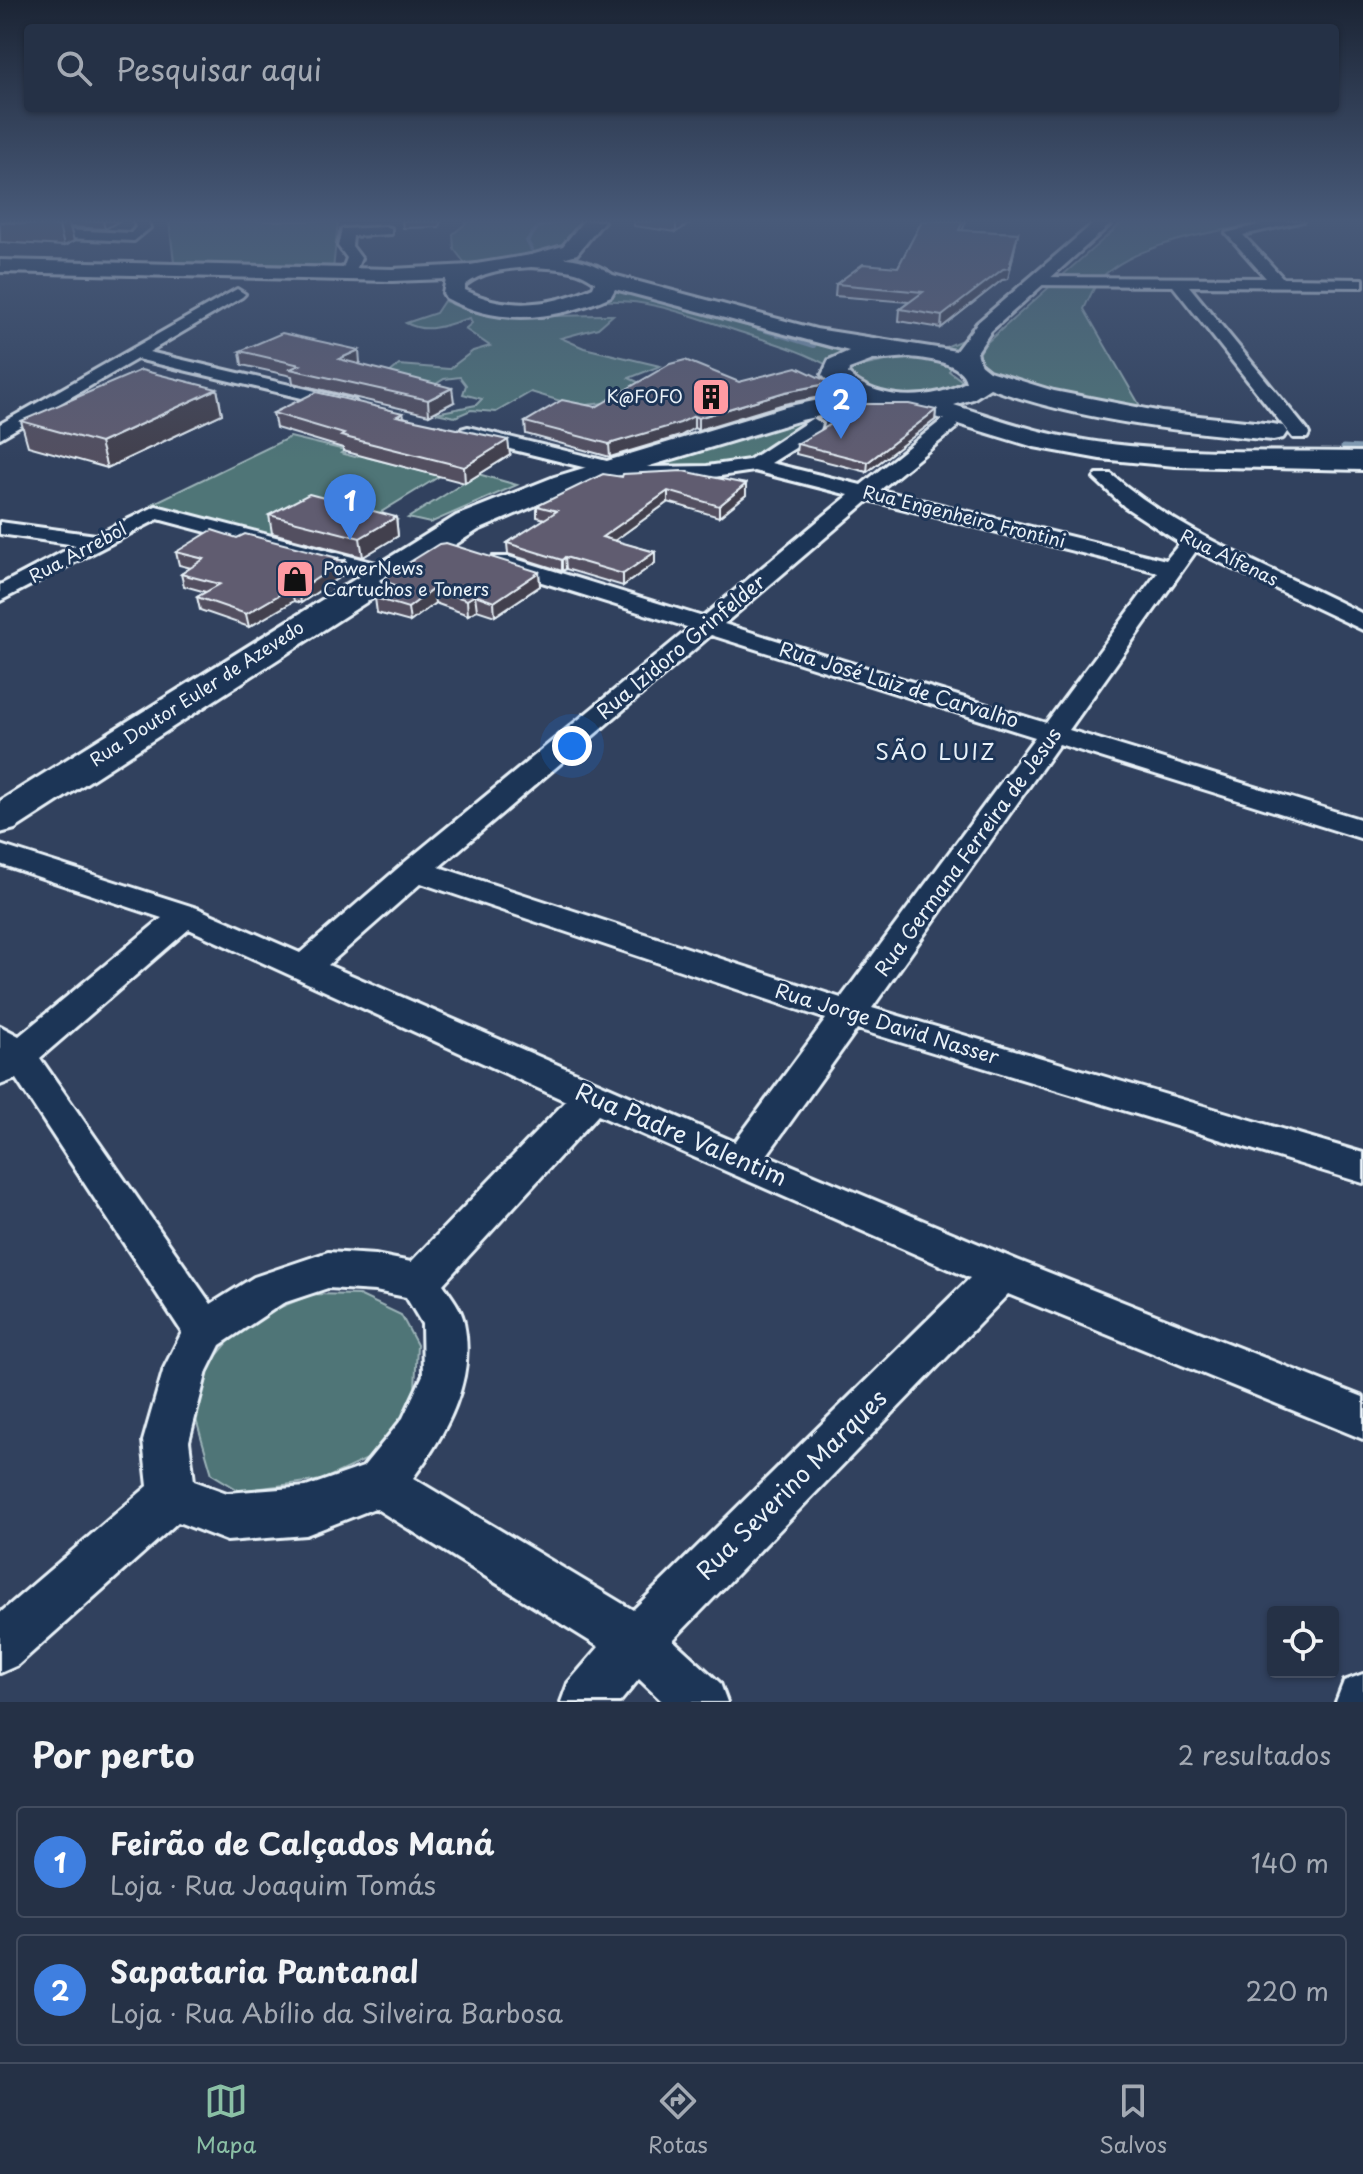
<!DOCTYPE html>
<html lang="pt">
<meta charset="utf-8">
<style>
body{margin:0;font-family:"Playpen Sans",sans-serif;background:#313d51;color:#f1f3f6}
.controls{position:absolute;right:24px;bottom:24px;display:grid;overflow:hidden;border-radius:8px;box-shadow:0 2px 6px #0004}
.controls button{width:72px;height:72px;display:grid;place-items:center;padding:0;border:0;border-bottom:2px solid #424c5f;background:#253146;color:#f1f3f6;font:40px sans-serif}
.you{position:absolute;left:572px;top:746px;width:28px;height:28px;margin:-20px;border:6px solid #fff;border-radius:50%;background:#1a73e8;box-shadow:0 0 0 12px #1a73e833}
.badge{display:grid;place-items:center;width:52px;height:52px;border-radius:50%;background:#8abfa5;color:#fff;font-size:26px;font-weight:700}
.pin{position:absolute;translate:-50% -66px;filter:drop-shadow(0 2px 4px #0008)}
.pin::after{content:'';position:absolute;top:42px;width:28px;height:24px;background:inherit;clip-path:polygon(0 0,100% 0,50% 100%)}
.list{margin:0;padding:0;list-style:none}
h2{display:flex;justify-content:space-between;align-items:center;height:104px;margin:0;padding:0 32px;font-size:34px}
h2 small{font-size:26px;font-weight:400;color:#a3a9b3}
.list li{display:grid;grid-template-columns:52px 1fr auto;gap:24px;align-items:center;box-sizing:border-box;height:112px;margin:0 16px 16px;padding:0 16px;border:2px solid #424c5f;border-radius:8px}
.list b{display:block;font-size:30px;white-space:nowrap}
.list p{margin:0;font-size:26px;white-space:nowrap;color:#a3a9b3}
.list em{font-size:26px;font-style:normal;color:#a3a9b3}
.icon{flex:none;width:44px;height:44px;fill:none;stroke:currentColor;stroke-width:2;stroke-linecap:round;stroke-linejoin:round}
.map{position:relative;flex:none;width:1363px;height:1702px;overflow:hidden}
.search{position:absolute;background:#253146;box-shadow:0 2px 6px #0004;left:24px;right:24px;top:24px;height:88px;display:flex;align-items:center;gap:20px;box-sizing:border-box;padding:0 28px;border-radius:8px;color:#a3a9b3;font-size:30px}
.sheet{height:360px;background:#253146}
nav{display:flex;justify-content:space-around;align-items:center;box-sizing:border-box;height:112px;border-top:2px solid #424c5f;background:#253146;font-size:22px;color:#a3a9b3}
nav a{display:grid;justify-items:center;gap:4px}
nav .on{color:#8abfa5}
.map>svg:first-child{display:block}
.green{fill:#507577;stroke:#9cb3b8;stroke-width:2}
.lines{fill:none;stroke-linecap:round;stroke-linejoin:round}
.stream-far1{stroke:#849eb5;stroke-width:4}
.stream{stroke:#849eb5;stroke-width:5}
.minor-casing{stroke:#e8f1f8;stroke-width:6}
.tertiary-casing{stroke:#e8f1f8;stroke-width:6}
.secondary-casing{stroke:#e8f1f8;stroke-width:6}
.primary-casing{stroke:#e8f1f8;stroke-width:6}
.minor{fill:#1d3557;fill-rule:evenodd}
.tertiary{fill:#1d3557;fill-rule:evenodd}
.secondary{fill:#1d3557;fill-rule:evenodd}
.primary{fill:#1d3557;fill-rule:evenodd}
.wall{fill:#534f60;stroke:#e8f1f8;stroke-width:2}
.shaded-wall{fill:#43404e;stroke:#e8f1f8;stroke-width:2}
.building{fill:#605c70;stroke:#e8f1f8;stroke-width:2}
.labels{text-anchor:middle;stroke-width:6;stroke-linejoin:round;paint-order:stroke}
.far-poi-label{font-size:18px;fill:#e8f1f8;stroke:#1d3557;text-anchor:end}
.far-street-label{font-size:18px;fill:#e8f1f8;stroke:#1d3557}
.street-label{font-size:20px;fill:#e8f1f8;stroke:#1d3557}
.neighbourhood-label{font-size:22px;letter-spacing:2px;fill:#e8f1f8;stroke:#1d3557}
.near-street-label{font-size:24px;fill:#e8f1f8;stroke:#1d3557}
</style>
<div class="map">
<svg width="1363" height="1702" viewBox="0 0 1363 1702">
<rect width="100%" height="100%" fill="#31415e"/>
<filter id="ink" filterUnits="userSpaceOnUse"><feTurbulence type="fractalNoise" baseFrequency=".0125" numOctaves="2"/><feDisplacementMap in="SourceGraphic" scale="16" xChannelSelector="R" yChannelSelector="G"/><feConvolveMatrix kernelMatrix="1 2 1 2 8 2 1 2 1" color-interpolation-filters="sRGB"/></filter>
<g filter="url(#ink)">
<!-- green -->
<g class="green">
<polygon points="169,221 338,221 333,270 174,262"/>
<polygon points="469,221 583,221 558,250 495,263 464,262 454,249 453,234"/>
<path d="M1124 221H1275C1225 230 1141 240 1102 277 1094 285 1089 299 1084 309L1143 411 1084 401 992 374 981 363 979 354 985 344Z"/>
<path d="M616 289 875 350 832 368C804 351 771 342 740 332 695 317 650 298 601 301Z"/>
<path d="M444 301C455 304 464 311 474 312 520 321 566 314 613 315L598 328 561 338 584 348 660 366 629 378 668 396 577 406 531 392 496 412 471 410 455 417 436 413 476 405 482 399 463 394 466 385 460 377 444 379 425 391 383 378 399 365 449 369 473 351 490 346 465 329 472 323 470 318C447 324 429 335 406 323L436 313Z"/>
<polygon points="974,335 949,371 961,380 961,387 934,397 823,403 854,386 849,375 853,368 941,349"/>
<path d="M811 417C795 432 759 459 737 464 706 471 670 467 637 468Z"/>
<polygon points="290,437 345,450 341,453 355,457 363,453 366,457 440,476 378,514 397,520 380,530 313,512 268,535 152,504"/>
<polygon points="478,474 517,485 430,523 408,518"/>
<polygon points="313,1294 359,1295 401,1315 417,1345 415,1390 389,1449 322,1480 240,1491 212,1474 195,1416 212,1361 246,1321"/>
</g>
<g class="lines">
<!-- stream-far1 -->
<g class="stream-far1">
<polyline points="532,250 527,241 538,227 560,221"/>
<polyline points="417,279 447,280"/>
<polyline points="709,313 814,346"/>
</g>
<!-- stream -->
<polyline class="stream" points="1343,447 1363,448"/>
<!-- minor casing -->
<g class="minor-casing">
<g id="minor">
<polygon points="134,221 148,221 150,228 134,241 0,235 0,227 131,233 136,227"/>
<polygon points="1274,221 1303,221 1243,235 1283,278 1363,279 1363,287 1189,286 1307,430 1309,434 1307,438 1293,438 1173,286 1036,285 1029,281 1036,277 1266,278 1226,233"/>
<polygon points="386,227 391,228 391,234 353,236 352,246 361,258 353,277 343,277 341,274 347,258 338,246 342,229"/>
<polygon points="237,289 245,294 242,297 149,352 354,400 357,404 354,408 348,409 137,359 0,438 0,424"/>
<path d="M813 418 822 424 819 433 771 463 861 485 942 420H956L958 424 956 428 880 490 1166 560 1180 543 1125 507 1094 478 1097 474H1111C1186 538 1276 569 1363 614V630L1196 551 1069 730 1363 820V839L1059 744 872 1008 1363 1153V1183L857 1029 767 1155 1017 1260 1363 1397V1439L1008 1294 673 1640 720 1683 727 1702H663L639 1679 620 1702H561L568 1683 599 1647 375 1508 306 1535 227 1541 178 1522 18 1665 0 1673V1613L148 1486 143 1441 164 1368 182 1332 16 1079 0 1085V1026L19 1036 162 918 0 864V845L197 908 300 953 404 863 690 628 493 567 490 562 493 557H509L703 617 849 495 754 471 707 478 650 479 611 474 461 437 459 433 461 429 468 427 611 462 650 467 707 466 749 460ZM869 500 1158 572 1046 723 724 624ZM711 635 1035 737 841 998 439 867ZM421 883 826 1019 735 1142 328 965ZM189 929 566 1101 411 1262 375 1255 328 1252 254 1277 211 1304 40 1058ZM598 1115 970 1278 633 1610 413 1478C446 1434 476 1380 464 1323 462 1309 451 1296 443 1284ZM328 1288 375 1291 406 1297 422 1324 423 1375 403 1418 363 1467 306 1487 227 1493 194 1481 189 1441 207 1371 220 1345 283 1303Z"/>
<polygon points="156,506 395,568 398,573 395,578 387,580 158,519 0,601 0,585 76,545 0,534 0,522 96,535"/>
<polygon points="1363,1674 1363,1702 1336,1702 1344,1681"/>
</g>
</g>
<!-- tertiary casing -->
<g class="tertiary-casing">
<polygon id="tertiary" points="1096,221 1114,221 991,331 977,352 981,366 978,371 962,371 955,352 977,323"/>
</g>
<!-- secondary casing -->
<g class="secondary-casing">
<polygon id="secondary" points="583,221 604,221 577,254 531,267 520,261 524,257 563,246"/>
</g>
<!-- primary casing -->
<g class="primary-casing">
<path id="primary" d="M531 255C561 257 588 257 613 275L816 329 956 351 974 359 989 371 1054 391 1162 412 1273 424 1283 426 1287 432 1283 438 1273 440C1178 431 1080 421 990 388L973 399 954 405C990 416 1025 429 1061 436 1160 456 1263 450 1363 452V470L1175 466 1100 459 1034 447 915 411H843L801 420 574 489 478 530 15 829 0 833V801L456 516 554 477 785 407 843 395 822 375 829 360 849 351 615 289 611 296C558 320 499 327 446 298L443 293 446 279 392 281 0 272V260L392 269 470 265ZM531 267C554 269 576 267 595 282L593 287C552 306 506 311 465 290V285C485 270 507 269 531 267ZM910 357C927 359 963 362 966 382 931 401 879 402 848 374L849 369 873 360Z"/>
</g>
<!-- minor -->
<use href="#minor" class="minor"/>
<!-- tertiary -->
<use href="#tertiary" class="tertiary"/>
<!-- secondary -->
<use href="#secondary" class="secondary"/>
<!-- primary -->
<use href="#primary" class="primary"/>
</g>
<!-- wall -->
<g class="wall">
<polygon points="0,221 119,221 105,229 70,227 74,241 64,246 0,242"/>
<polygon points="402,221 441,221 439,227 403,228"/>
<polygon points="634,221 694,221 676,232 634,226"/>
<polygon points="922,221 966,221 962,231 1018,233 1008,279 1002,280 941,328 899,321 900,309 909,302 835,296 836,284 898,267"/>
<polygon points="240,351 360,363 359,364 454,402 429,415 293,383 292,376 242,365"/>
<polygon points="739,382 831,383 830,395 784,404 698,430 694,428 680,436 610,457 526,434 525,422"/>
<polygon points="217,389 222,414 107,468 28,446 21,421"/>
<polygon points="936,410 935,420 867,472 796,454 797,444"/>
<polygon points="273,413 403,413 404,417 510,455 465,483 343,451 343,448 276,428"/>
<polygon points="622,477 746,484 746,495 719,517 668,502 614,541 655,552 655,563 623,586 566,569 562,571 508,554 507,543 545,519 537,517 537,506"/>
<polygon points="269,515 396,517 398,536 363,557 272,533"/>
<polygon points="237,538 338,560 345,560 347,572 301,603 294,601 249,627 200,610 197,597 206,592 184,586 181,574 191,568 179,565 176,552"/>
<polygon points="539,572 540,586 495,616 477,610 468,615 435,603 410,622 377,613 375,598 383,593 381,580"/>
</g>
<!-- shaded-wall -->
<g class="shaded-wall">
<polygon points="68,221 74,241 64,246 59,226"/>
<polygon points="103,221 119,221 105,229"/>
<polygon points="676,221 694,221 676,232"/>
<polygon points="963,221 966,221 958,241 959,230"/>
<polygon points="1018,233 1008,279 1002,280 941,328 942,316"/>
<polygon points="359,350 360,363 341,373 339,359"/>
<polygon points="831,383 830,395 784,404 698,430 698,418 785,392"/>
<polygon points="452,388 454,402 429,415 428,400"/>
<polygon points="217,389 222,414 107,468 100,443"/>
<polygon points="936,410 935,420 867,472 868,462"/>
<polygon points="694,416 694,428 680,436 610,457 609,444"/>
<polygon points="508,440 510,455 465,483 464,467"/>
<polygon points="746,484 746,495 719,517 719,506"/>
<polygon points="668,491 668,502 603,549 602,537"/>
<polygon points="396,517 398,536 363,557 360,538"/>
<polygon points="655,552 655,563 623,586 623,574"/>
<polygon points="565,557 566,569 562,571 562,560"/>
<polygon points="338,558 339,564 345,560 347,572 301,603 299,590"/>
<polygon points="539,572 540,586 495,616 494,602"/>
<polygon points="291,588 294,601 249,627 246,614"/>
<polygon points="433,589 435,603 410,622 408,608"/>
<polygon points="475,595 477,610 468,615 467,600"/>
</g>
<!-- building -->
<g class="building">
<polygon points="0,221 68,221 59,226 0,222"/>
<polygon points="922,221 963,221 959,230 1018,233 1009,268 1003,269 942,316 900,309 923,292 836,284 863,264 898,267"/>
<polygon points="282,333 359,350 339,359 452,388 428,400 290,369 300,365 240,351"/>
<polygon points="685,360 739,382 797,367 831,383 785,392 698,418 694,416 680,423 609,444 525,422 562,400 596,407 670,364"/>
<polygon points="141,370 217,389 100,443 21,421"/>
<polygon points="316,392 403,413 397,416 508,440 464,467 341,436 344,434 273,413"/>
<polygon points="866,404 909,404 936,410 868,462 797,444"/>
<polygon points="683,471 746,484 719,506 668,491 602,537 655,552 623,574 565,557 562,560 507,543 557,511 537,506 603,474 622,477 623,474"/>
<polygon points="309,494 396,517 360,538 269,515"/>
<polygon points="212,530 237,538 245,534 338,558 334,560 345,560 299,590 291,588 246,614 197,597 220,584 181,574 204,559 176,552"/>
<polygon points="446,543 539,572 494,602 475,595 467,600 433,589 408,608 375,598 395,585 381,580 439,544"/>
</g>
</g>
<!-- sky -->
<linearGradient id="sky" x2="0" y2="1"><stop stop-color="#1b2434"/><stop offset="0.48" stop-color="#485a79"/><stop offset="1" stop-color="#485a79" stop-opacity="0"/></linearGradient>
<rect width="1363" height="460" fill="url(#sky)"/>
<!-- icons -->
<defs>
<g id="building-square" transform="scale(2)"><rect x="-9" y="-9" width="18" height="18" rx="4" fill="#ff9aa2" stroke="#1d3557"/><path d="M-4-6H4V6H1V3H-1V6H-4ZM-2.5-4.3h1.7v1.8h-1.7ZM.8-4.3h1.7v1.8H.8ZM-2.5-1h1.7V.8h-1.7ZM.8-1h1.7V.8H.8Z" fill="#111"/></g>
<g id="shop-square" transform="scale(2)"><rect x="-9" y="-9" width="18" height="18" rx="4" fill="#ff9aa2" stroke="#1d3557"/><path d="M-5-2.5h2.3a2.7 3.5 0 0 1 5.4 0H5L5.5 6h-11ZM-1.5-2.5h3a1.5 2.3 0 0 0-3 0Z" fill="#111"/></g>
</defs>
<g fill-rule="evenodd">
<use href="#building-square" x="711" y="397"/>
<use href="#shop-square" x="295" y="579"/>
</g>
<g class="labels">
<!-- far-poi labels -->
<g class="far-poi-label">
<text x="683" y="403">K@FOFO</text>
<text x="323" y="575" text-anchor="start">PowerNews<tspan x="323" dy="21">Cartuchos e Toners</tspan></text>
</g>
<!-- far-street labels -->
<g class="far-street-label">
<text transform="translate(964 517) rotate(14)" y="6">Rua Engenheiro Frontini</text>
<text transform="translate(78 553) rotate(-28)" y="6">Rua Arrebol</text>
<text transform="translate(1229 558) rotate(26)" y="6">Rua Alfenas</text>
<text transform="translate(197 694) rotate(-33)" y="6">Rua Doutor Euler de Azevedo</text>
</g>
<!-- street labels -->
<g class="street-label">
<text transform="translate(681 647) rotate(-40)" y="7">Rua Izidoro Grinfelder</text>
<text transform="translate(899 685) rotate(17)" y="7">Rua José Luiz de Carvalho</text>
<text transform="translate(968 852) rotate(-54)" y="7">Rua Germana Ferreira de Jesus</text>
<text transform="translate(887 1024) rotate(17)" y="7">Rua Jorge David Nasser</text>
</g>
<!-- neighbourhood labels -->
<g class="neighbourhood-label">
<text x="936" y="760">SÃO LUIZ</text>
</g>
<!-- near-street labels -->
<g class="near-street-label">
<text transform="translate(681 1135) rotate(23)" y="8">Rua Padre Valentim</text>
<text transform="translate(792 1485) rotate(-45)" y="8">Rua Severino Marques</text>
</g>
</g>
</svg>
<div class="controls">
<button><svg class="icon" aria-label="locate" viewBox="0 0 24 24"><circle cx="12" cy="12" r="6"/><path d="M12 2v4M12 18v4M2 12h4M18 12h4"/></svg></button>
</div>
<div class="you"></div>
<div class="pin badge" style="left:350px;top:540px;background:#3f7fe0">1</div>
<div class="pin badge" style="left:841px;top:439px;background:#3f7fe0">2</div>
<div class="search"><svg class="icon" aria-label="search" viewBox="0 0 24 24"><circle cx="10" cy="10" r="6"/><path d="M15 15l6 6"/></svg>Pesquisar aqui</div>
</div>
<section class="sheet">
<h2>Por perto<small>2 resultados</small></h2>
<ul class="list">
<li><span class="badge" style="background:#3f7fe0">1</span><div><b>Feirão de Calçados Maná</b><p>Loja · Rua Joaquim Tomás</p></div><em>140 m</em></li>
<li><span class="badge" style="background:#3f7fe0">2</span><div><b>Sapataria Pantanal</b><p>Loja · Rua Abílio da Silveira Barbosa</p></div><em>220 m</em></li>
</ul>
</section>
<nav>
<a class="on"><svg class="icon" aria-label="map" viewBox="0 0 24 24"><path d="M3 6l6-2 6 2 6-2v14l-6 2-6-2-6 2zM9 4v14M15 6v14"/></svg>Mapa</a>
<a><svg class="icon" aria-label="directions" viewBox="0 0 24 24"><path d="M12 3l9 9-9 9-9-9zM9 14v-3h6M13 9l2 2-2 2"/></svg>Rotas</a>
<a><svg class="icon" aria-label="saved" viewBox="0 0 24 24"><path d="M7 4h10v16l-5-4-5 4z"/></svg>Salvos</a>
</nav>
